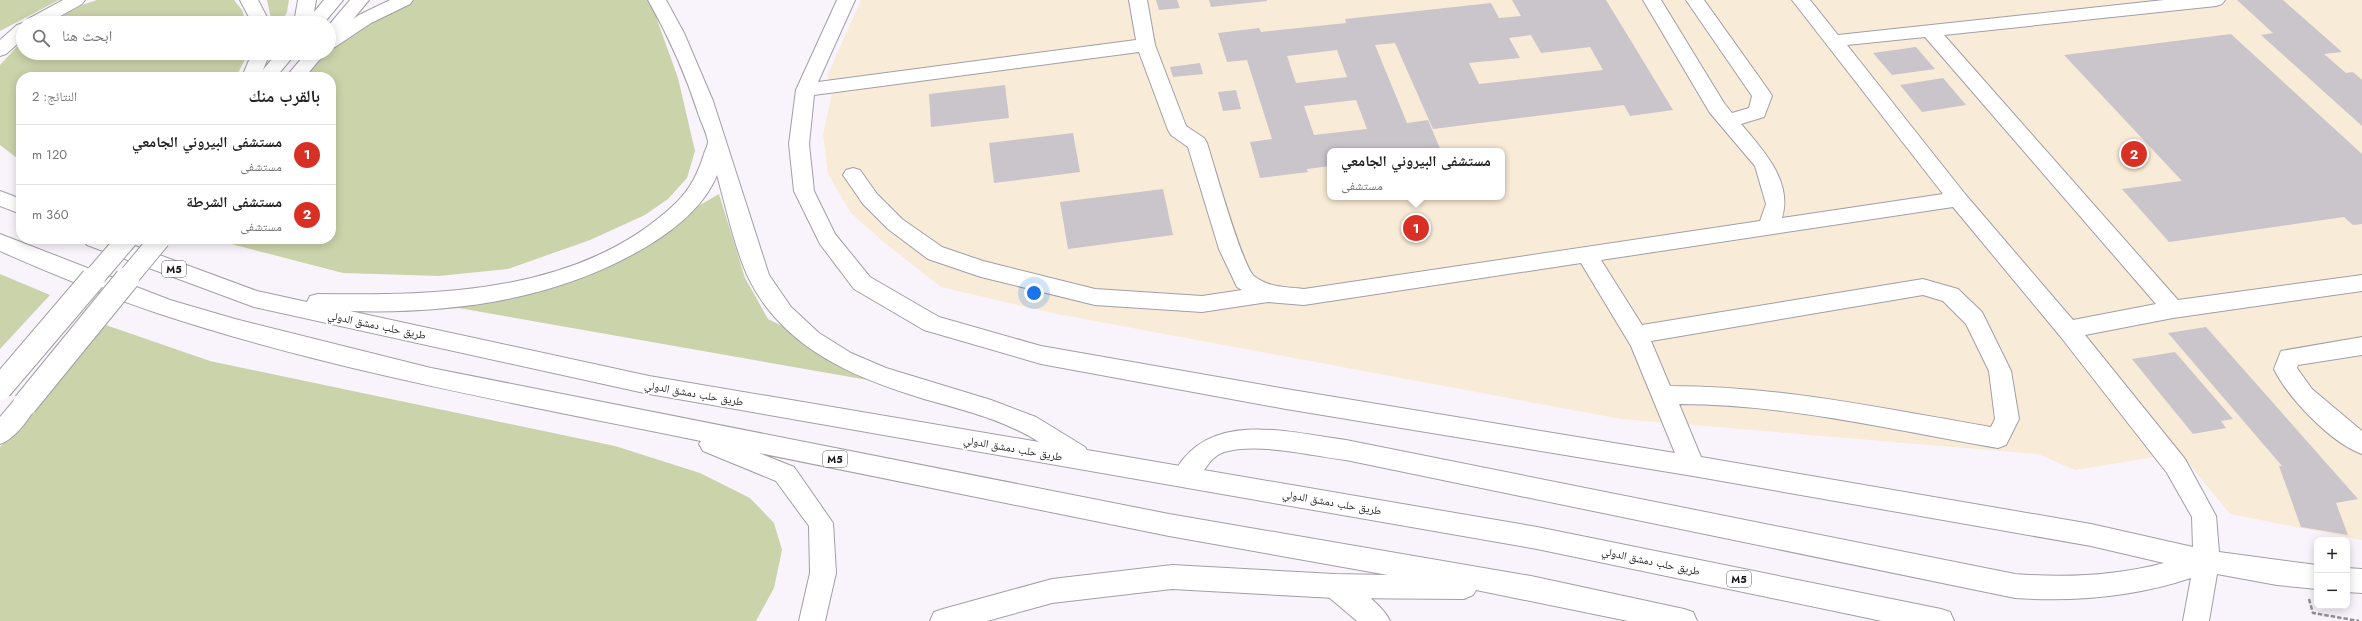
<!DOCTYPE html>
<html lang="ar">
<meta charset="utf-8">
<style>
body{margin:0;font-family:Jost,"Noto Naskh Arabic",sans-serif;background:#f6f6f6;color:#222;direction:rtl}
.controls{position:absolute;right:12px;bottom:12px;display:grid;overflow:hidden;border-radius:8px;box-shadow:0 2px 10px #0003}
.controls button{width:36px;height:36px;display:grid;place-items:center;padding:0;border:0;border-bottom:1px solid #e0e0e0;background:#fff;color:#222;font:20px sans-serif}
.you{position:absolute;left:1034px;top:293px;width:14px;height:14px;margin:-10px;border:3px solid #fff;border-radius:50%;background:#1a73e8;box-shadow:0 0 0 6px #1a73e833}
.badge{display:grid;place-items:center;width:26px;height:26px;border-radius:50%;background:#d93025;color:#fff;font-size:13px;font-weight:700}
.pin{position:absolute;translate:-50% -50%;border:2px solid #fff;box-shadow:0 1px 4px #0006}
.popup{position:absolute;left:1327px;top:148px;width:178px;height:52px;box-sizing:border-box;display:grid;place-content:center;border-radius:8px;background:#fff;filter:drop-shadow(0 1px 3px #0005);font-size:13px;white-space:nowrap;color:#767676}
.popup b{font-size:15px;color:#222}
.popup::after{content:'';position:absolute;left:50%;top:100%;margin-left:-8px;border:8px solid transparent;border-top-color:#fff}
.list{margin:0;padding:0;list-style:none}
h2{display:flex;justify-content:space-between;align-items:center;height:52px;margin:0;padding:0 16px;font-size:17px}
h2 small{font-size:13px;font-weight:400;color:#767676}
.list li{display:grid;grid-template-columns:26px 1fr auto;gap:12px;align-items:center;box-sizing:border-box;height:60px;padding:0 16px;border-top:1px solid #e0e0e0}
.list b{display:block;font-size:15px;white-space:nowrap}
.list p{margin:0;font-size:13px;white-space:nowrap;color:#767676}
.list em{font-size:13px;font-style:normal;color:#767676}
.icon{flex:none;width:22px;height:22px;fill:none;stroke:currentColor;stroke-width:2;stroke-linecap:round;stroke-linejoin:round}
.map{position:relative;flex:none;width:2362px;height:621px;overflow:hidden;direction:ltr}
.search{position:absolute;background:#fff;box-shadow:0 2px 10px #0003;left:16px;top:16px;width:320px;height:44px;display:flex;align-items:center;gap:10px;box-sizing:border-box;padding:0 14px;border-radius:22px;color:#767676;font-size:15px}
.panel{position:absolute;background:#fff;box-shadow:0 2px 10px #0003;left:16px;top:72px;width:320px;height:172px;border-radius:16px;direction:rtl}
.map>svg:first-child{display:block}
.medical{fill:#f8ebd7;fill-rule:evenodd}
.green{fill:#cbd3ab}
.building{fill:#c9c5cb;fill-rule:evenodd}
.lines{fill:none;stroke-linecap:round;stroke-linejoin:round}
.minor-casing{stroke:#a29ea5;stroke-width:2}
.major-casing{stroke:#a29ea5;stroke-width:2}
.highway-casing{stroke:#a29ea5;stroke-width:2}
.path{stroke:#938f95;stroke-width:2.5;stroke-dasharray:4.5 2;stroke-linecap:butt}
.minor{fill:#fff;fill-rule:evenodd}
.major{fill:#fff;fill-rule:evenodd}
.highway{fill:#fff;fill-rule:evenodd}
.major-bridge-far1-casing{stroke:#a29ea5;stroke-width:22;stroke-linecap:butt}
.major-bridge-casing{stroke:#a29ea5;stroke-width:26;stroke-linecap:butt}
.major-bridge-far1{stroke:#fff;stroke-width:20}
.major-bridge{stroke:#fff;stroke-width:24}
.labels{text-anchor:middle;stroke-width:4;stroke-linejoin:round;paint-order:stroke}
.shield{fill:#fff;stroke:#5f5d5f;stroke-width:1}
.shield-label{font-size:10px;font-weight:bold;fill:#1a181b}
.street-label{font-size:11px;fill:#1a181b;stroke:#fff}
</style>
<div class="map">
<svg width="2362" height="621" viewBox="0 0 2362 621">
<rect width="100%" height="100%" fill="#f9f4fb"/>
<!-- medical -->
<path class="medical" d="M861 0H2362V540L2230 514 2180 453 2075 470 2038 454 1621 419 1052 313 941 287 886 244 851 213 828 174 823 135 831 99 828 74ZM1330 151H1502V197H1330Z"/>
<!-- green -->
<g class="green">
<polygon points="0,0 59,0 0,31"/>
<polygon points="97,0 234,0 242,10 246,23 48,23 82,5"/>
<polygon points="267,0 289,0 287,12 281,23 272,23"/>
<path d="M407 0H650L678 78 695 151 687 178 668 199 645 215 590 240 508 269 439 276 343 273 212 239H331V77H303C331 44 369 21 407 0Z"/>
<polygon points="23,40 23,53 248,53 236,77 21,77 21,161 0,145 0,65"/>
<polygon points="719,194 745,278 768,319 902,386 430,303 600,263"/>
<polygon points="0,274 50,295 0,349"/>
<polygon points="100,323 210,361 615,446 700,473 750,498 774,523 782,550 774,588 756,621 0,621 0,447"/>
</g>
<!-- building -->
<g class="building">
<polygon points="1156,0 1177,0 1180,8 1159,10"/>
<polygon points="1209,0 1267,0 1267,1 1211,7"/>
<path d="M1512 0H1606L1673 110 1630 116 1624 105 1433 129 1395 43 1375 45 1407 123 1428 120 1441 151H1330V166L1307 169 1308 172 1260 178 1250 142 1272 139 1247 60 1227 62 1218 33 1259 28 1261 32 1346 23 1345 19 1491 3 1499 18 1521 16ZM1531 35 1541 53 1590 47 1603 70 1479 84 1469 63 1520 58 1509 38ZM1337 50 1347 77 1296 83 1287 56ZM1356 100 1367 129 1314 135 1304 106Z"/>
<polygon points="2237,0 2283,0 2342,52 2324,54 2346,73 2353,72 2362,80 2362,126 2261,35 2273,33"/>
<polygon points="2231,34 2362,154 2362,224 2353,225 2344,217 2169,242 2122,189 2182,181 2064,55"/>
<polygon points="1916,47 1935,69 1892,75 1873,53"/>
<polygon points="1200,63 1203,74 1173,77 1170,67"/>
<polygon points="1943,78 1966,105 1922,112 1900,85"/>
<polygon points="1005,85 1009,118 931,127 929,94"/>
<polygon points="1236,90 1241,109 1223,111 1218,92"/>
<polygon points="1073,133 1080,172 994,183 989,143"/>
<polygon points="1163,189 1173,235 1068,249 1060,202"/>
<polygon points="2206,327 2358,499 2336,503 2348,535 2301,527 2279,466 2282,466 2168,333"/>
<polygon points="2175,352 2233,419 2221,421 2226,428 2193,434 2132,359"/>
</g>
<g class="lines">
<!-- minor casing -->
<g class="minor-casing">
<g id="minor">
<path d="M837 0H855L818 82 1136 40 1129 0H1147L1155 45 1186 126 1204 138 1207 143C1214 165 1242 266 1254 276 1269 288 1287 287 1304 289L1760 221 1766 204 1755 166 1710 113 1643 0H1661L1724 103 1732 113 1749 108 1752 96 1686 0H1704L1769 91 1772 96 1764 117 1741 124C1763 150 1793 181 1782 218L1943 194 1792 0H1810L1838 35 2164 0H2225L2222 4 2216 6 1944 35 2178 300 2362 275V291L2173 318 2085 335 2185 459 2216 516 2219 552 2317 565V589L2277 585 2217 574 2209 621H2183L2191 578C2134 597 2075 602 2015 598L1346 460C1311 456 1259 442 1224 452 1202 459 1201 494 1175 484L1172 477C1205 408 1285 432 1346 440L2015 574C2065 578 2115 576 2164 563L2091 546 1693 476 1286 409 1041 364 924 330 854 289 820 244 794 191 789 144 796 90ZM1925 37 2156 304 2073 320 1965 194 1847 45ZM1139 52 1168 130 1171 135 1188 147 1219 249 1237 287 1242 290 1202 296 1095 289 983 261 942 247 902 219 877 194 860 170 853 168 846 170 843 175 863 204 888 229 928 259 981 277 1095 305 1202 312 1268 302 1304 305 1581 263 1631 346 1675 453 1286 389 1041 346 939 317 870 277 835 234 814 191 809 144 814 95ZM1953 207 2060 336 2167 473 2192 517 2193 547 2091 524 1701 457 1679 404C1786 404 1893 430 1998 448L2006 445 2019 419 2011 371 1985 318 1982 312 1958 289 1923 279 1642 325 1601 260ZM1923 295 1943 301 1966 324 1989 371 1995 419 1991 427C1885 409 1779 386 1670 386L1651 341Z"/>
<path d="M2362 337V355L2298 365 2297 368 2312 389 2362 431V454C2331 443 2288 398 2274 369L2281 351Z"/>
<polygon points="2347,568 2362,569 2362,593 2347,592"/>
<path d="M1334 574C1350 580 1383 605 1390 621H1357L1325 594 1321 586 1325 578Z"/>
</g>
</g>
<!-- major casing -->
<g class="major-casing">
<g id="major">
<polygon points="298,0 316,0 314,12 324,0 343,0 324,23 294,23"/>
<polygon points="350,0 369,0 335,41 329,43 329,25"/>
<polygon points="277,53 296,53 276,77 257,77"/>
<polygon points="306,53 325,53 305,77 286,77"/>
<path d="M25 394 33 397 37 404C30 418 15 439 0 444V417L17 397Z"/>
</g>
</g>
<!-- highway casing -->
<g class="highway-casing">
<g id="highway">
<polygon points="63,0 85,0 82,4 48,23 25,23 28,19"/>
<polygon points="240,0 258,0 270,23 252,23"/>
<polygon points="390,0 413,0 410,4 371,23 335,47 329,49 329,35 359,15"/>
<path d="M648 0H666L684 33 713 101 769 275 791 307 819 333 851 353 886 368 991 400 1036 417 1085 447 1087 450 1537 527 1941 609 1950 612 1954 621H1882L1537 549 649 394 254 307 87 245 83 239H116L257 291 307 302 310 296 318 294C440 296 582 293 676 203 691 188 698 173 704 154 705 150 708 146 708 142 707 134 702 124 699 116 686 75 669 37 648 0ZM717 175C726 207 735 250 749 279 783 348 854 378 924 399 963 410 1005 420 1039 442L649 376 350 311C453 314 556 300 646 247 674 230 704 207 717 175Z"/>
<polygon points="23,23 23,39 6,54 0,56 0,40 17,25"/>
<polygon points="252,53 270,53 260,77 242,77"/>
<path d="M305 53H326C321 61 315 64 305 61L303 57Z"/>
<polygon points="0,191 21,199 21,214 0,206"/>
<path d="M0 234 170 300 235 319 431 368 1169 514 1531 576 1684 609 1693 612 1697 621H1628L1476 590 1473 595 1464 599 1334 598 1172 589 1052 603 987 621H930L934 612 943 609 1052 579 1172 565 1334 574 1388 575 1169 536 759 453 794 467 833 523 836 573 825 621H799L810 573 809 526 776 481 703 451 699 444 701 441C519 404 336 372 160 314 106 296 52 274 0 251Z"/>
</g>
</g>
<!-- path -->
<polyline class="path" points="2309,599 2313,613 2359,621"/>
<!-- minor -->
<use href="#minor" class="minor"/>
<!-- major -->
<use href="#major" class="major"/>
<!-- highway -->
<use href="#highway" class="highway"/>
<!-- major-bridge-far1 casing -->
<g class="major-bridge-far1-casing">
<g id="major-bridge-far1">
<polyline points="92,280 127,239"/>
<polyline points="126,280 160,239"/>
</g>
</g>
<!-- major-bridge casing -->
<g class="major-bridge-casing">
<g id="major-bridge">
<polyline points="0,388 93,279"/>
<polyline points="25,404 127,279"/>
</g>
</g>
<!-- major-bridge-far1 -->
<use href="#major-bridge-far1" class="major-bridge-far1"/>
<!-- major-bridge -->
<use href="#major-bridge" class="major-bridge"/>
</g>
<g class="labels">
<!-- shield labels -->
<g class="shield">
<rect x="162" y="261" width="24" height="16" rx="3"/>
<rect x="823" y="451" width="24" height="16" rx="3"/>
<rect x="1727" y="571" width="24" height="16" rx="3"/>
</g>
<g class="shield-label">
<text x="174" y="273">M5</text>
<text x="835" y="463">M5</text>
<text x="1739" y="583">M5</text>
</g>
<!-- street labels -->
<g class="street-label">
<text transform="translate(377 325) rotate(12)" y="4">طريق حلب دمشق الدولي</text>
<text transform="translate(694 393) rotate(10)" y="4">طريق حلب دمشق الدولي</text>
<text transform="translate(1013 448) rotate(10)" y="4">طريق حلب دمشق الدولي</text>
<text transform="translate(1332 502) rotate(10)" y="4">طريق حلب دمشق الدولي</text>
<text transform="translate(1651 561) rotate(12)" y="4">طريق حلب دمشق الدولي</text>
</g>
</g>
</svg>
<div class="controls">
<button>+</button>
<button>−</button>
</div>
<div class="you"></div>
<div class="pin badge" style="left:1416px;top:228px">1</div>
<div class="popup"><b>مستشفى البيروني الجامعي</b>مستشفى</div>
<div class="pin badge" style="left:2134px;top:154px">2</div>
<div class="search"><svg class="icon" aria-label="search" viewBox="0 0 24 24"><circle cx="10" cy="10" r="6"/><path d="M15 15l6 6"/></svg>ابحث هنا</div>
<section class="panel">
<h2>بالقرب منك<small>النتائج: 2</small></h2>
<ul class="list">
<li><span class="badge">1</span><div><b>مستشفى البيروني الجامعي</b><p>مستشفى</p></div><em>120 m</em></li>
<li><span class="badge">2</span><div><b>مستشفى الشرطة</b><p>مستشفى</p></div><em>360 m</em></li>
</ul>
</section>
</div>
